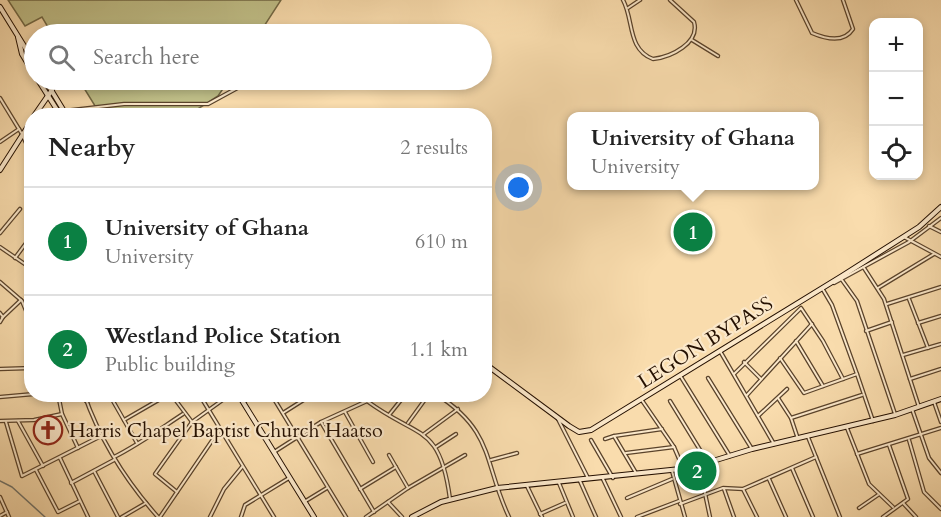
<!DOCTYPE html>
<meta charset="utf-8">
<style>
body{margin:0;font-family:Cardo,serif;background:#f2f2f2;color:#222}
.controls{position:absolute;right:18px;top:18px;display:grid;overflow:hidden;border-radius:12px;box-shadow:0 3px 9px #0003}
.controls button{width:54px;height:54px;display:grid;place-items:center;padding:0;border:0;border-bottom:2px solid #e0e0e0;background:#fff;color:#222;font:30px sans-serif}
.you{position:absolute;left:519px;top:188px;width:21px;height:21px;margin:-15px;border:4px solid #fff;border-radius:50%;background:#1a73e8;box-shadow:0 0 0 9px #1a73e833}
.badge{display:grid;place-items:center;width:39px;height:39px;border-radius:50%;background:#0b8043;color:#fff;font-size:20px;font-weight:700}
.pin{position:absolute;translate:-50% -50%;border:3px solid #fff;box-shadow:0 2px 6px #0006}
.popup{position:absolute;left:567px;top:112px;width:252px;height:78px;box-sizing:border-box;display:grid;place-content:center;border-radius:12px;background:#fff;filter:drop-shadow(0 2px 4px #0005);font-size:20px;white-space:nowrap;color:#767676}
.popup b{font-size:22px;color:#222}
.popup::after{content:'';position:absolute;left:50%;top:100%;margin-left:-12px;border:12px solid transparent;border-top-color:#fff}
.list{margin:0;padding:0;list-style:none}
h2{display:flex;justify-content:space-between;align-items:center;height:78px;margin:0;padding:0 24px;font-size:26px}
h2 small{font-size:20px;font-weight:400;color:#767676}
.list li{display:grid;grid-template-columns:39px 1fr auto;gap:18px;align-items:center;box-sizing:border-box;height:108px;padding:0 24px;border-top:2px solid #e0e0e0}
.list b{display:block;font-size:22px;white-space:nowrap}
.list p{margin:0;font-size:20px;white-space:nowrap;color:#767676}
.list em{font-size:20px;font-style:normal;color:#767676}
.icon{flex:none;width:33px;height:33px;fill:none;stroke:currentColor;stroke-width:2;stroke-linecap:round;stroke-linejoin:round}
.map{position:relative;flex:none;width:941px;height:517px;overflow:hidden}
.search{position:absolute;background:#fff;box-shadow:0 3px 9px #0003;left:24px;top:24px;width:468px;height:66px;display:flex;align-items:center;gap:15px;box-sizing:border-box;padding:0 21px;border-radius:33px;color:#767676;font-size:22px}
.panel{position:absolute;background:#fff;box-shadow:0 3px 9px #0003;left:24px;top:108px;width:468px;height:294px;border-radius:24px}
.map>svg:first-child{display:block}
.green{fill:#c0bf88;stroke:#726844;stroke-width:1.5}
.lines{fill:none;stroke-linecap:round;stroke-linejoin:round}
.stream{stroke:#71756d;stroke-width:1.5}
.street-casing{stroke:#5a432b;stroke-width:4.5}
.secondary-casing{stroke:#251000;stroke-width:6}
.street{stroke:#fbe8ca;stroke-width:2}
.secondary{stroke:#fbe8ca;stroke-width:4}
.labels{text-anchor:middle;stroke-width:4.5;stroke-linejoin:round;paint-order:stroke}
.street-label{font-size:20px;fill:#251000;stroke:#fbe8ca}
.poi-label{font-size:20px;fill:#251000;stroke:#fbe8ca;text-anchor:start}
</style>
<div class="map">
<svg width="941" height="517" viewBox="0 0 941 517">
<rect width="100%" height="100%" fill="#f9dcad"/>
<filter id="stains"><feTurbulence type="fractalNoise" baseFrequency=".00333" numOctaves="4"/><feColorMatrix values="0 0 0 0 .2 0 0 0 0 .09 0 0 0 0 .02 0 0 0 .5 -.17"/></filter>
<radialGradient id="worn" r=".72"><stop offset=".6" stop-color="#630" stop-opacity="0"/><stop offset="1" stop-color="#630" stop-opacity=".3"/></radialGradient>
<!-- green -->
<g class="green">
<polygon points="8,0 281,0 259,34 52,34 42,17 25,26"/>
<polygon points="79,80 229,80 218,96 187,116 87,115 97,109"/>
</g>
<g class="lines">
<!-- stream -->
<polyline class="stream" points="0,481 12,487 45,517"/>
<!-- street casing -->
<g class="street-casing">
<g id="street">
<path d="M623 0C634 20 627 49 653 59 671 57 700 43 694 22L670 0"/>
<path d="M796 0 812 33C826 39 844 43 853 29L843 0"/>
<polyline points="628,8 640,0"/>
<polyline points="692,40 718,56"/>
<polyline points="0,98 22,134 32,156"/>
<polyline points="64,111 124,104 208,104 241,86"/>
<polyline points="0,142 19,129"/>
<polyline points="929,226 941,232"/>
<polyline points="0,233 20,209"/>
<polyline points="904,237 941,257"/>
<polyline points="0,247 32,269"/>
<polyline points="15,258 32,235"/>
<polyline points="864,268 884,299 919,407"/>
<polyline points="842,280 857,301 895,414"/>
<polyline points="0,282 22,301 32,325"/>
<polyline points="834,283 909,242 941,218"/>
<polyline points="822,288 832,305 857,374"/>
<polyline points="878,288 934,254"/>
<polyline points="909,299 928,348"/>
<polyline points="887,304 941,287"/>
<polyline points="0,313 3,317 0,322"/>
<polyline points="2,318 21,300"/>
<polyline points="918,323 941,316"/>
<polyline points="866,331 892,322"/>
<polyline points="796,341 823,386"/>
<polyline points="720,351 774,444"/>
<polyline points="903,355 941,344"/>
<polyline points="780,358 804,393 857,374 873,421"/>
<polyline points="744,362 761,379"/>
<polyline points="0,369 32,368"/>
<polyline points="734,374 801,308 823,341 843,379"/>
<polyline points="681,377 730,456"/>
<polyline points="708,378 752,449"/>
<polyline points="910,379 941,369"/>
<polyline points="58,394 62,414 78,448"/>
<path d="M84 394C100 440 126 481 158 517"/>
<polyline points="109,394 137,443"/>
<polyline points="171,394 192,422"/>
<polyline points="199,394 274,517"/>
<polyline points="271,394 346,517"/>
<path d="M436 394C495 432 483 462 509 517"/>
<polyline points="747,395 812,324"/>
<polyline points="0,397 34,394"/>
<polyline points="778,398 791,418 798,439"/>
<polyline points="641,399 674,447 683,468"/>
<polyline points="86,401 107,394"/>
<path d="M367 401C418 439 440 423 450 499"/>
<polyline points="670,401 708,463"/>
<polyline points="243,402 257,394"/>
<polyline points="934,402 941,422"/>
<polyline points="912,409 929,458 941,473"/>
<polyline points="345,412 373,462"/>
<polyline points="283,413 313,394"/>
<polyline points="389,415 405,395"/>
<polyline points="758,416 787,389"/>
<polyline points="791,418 862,395"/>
<polyline points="558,419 588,478"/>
<polyline points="124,420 169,394"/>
<polyline points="0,421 34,420 62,414"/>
<polyline points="18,421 43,466"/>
<polyline points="6,422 22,476 101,436"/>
<polyline points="321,422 374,512"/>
<polyline points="408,423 429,394"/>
<polyline points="847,428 869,484 893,507"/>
<polyline points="424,434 458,409"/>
<polyline points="614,436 662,429"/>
<polyline points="808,437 840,517"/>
<polyline points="605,439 614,436 636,473"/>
<polyline points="591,440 613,478"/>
<polyline points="909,440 924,492 941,509"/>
<polyline points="436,447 456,434"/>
<polyline points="274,452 321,422 367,401 374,394"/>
<polyline points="626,453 674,447"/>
<polyline points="857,454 941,428"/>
<polyline points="389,455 408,488"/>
<path d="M114 457C138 445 160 429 183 414"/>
<polyline points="60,458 88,517"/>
<polyline points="491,460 517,453"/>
<polyline points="699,465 710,517"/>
<polyline points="792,468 813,517"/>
<polyline points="36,470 58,512 80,501"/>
<polyline points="94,471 118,517"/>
<polyline points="672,471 685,517"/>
<polyline points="603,479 621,517"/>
<polyline points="769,479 786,517"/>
<polyline points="580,481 596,517"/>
<polyline points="71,483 114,460"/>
<polyline points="559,483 573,517"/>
<polyline points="527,486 542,517"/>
<polyline points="360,489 396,467"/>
<polyline points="724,489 734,517"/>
<polyline points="743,489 757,517"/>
<polyline points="177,492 155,474 192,422 231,394"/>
<polyline points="0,497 9,517"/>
<polyline points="627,498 672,479"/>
<polyline points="304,502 327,488"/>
<polyline points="388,502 402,517"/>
<polyline points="903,503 916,517"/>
<polyline points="680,504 723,488 743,489 816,457"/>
<polyline points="859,508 878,495"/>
<polyline points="540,514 565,503"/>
<polyline points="0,516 7,512"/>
<polyline points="122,517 146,503"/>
<polyline points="160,517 220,429"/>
<polyline points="210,517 224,489 242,467"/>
<polyline points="241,517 245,505 289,478"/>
<polyline points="366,517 408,488 465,455"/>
<polyline points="637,517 679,501"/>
<polyline points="883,517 908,499 889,445"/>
</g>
</g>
<!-- secondary casing -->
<g class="secondary-casing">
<g id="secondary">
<polyline points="0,7 34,62"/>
<polyline points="18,37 22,54 34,74"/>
<polyline points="38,80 61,116"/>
<polyline points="45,80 67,116"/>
<polyline points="34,116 52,90"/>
<polyline points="0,170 32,120"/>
<polyline points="484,363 569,426 579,432 591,430 842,276 919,227 941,207"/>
<polyline points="238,394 314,517"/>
<polyline points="412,517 441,502 497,488 690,468 752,449 895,415 941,399"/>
</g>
</g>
<!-- street -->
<use href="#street" class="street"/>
<!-- secondary -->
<use href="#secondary" class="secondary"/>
</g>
<!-- icons -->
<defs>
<g id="church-ring" transform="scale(1.5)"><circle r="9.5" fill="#fbe8ca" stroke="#8f2418" stroke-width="1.5"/><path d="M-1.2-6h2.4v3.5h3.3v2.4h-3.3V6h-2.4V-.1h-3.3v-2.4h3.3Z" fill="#8f2418"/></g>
</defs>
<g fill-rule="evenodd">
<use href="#church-ring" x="48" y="430"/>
</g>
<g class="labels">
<!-- street labels -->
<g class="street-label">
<text transform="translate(705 342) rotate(-32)" y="7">LEGON BYPASS</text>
</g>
<!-- poi labels -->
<g class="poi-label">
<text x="69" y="437">Harris Chapel Baptist Church Haatso</text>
</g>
</g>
<rect width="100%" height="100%" filter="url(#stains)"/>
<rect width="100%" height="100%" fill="url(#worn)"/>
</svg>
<div class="controls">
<button>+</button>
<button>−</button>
<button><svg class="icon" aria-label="locate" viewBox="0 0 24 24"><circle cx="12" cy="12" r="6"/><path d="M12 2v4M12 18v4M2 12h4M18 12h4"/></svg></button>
</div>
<div class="you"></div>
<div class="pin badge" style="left:693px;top:232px">1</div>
<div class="popup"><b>University of Ghana</b>University</div>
<div class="pin badge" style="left:697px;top:471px">2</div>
<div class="search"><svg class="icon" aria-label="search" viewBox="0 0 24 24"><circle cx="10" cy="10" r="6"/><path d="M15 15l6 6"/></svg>Search here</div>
<section class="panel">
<h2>Nearby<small>2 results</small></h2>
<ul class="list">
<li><span class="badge">1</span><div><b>University of Ghana</b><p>University</p></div><em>610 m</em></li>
<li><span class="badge">2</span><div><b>Westland Police Station</b><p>Public building</p></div><em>1.1 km</em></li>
</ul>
</section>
</div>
